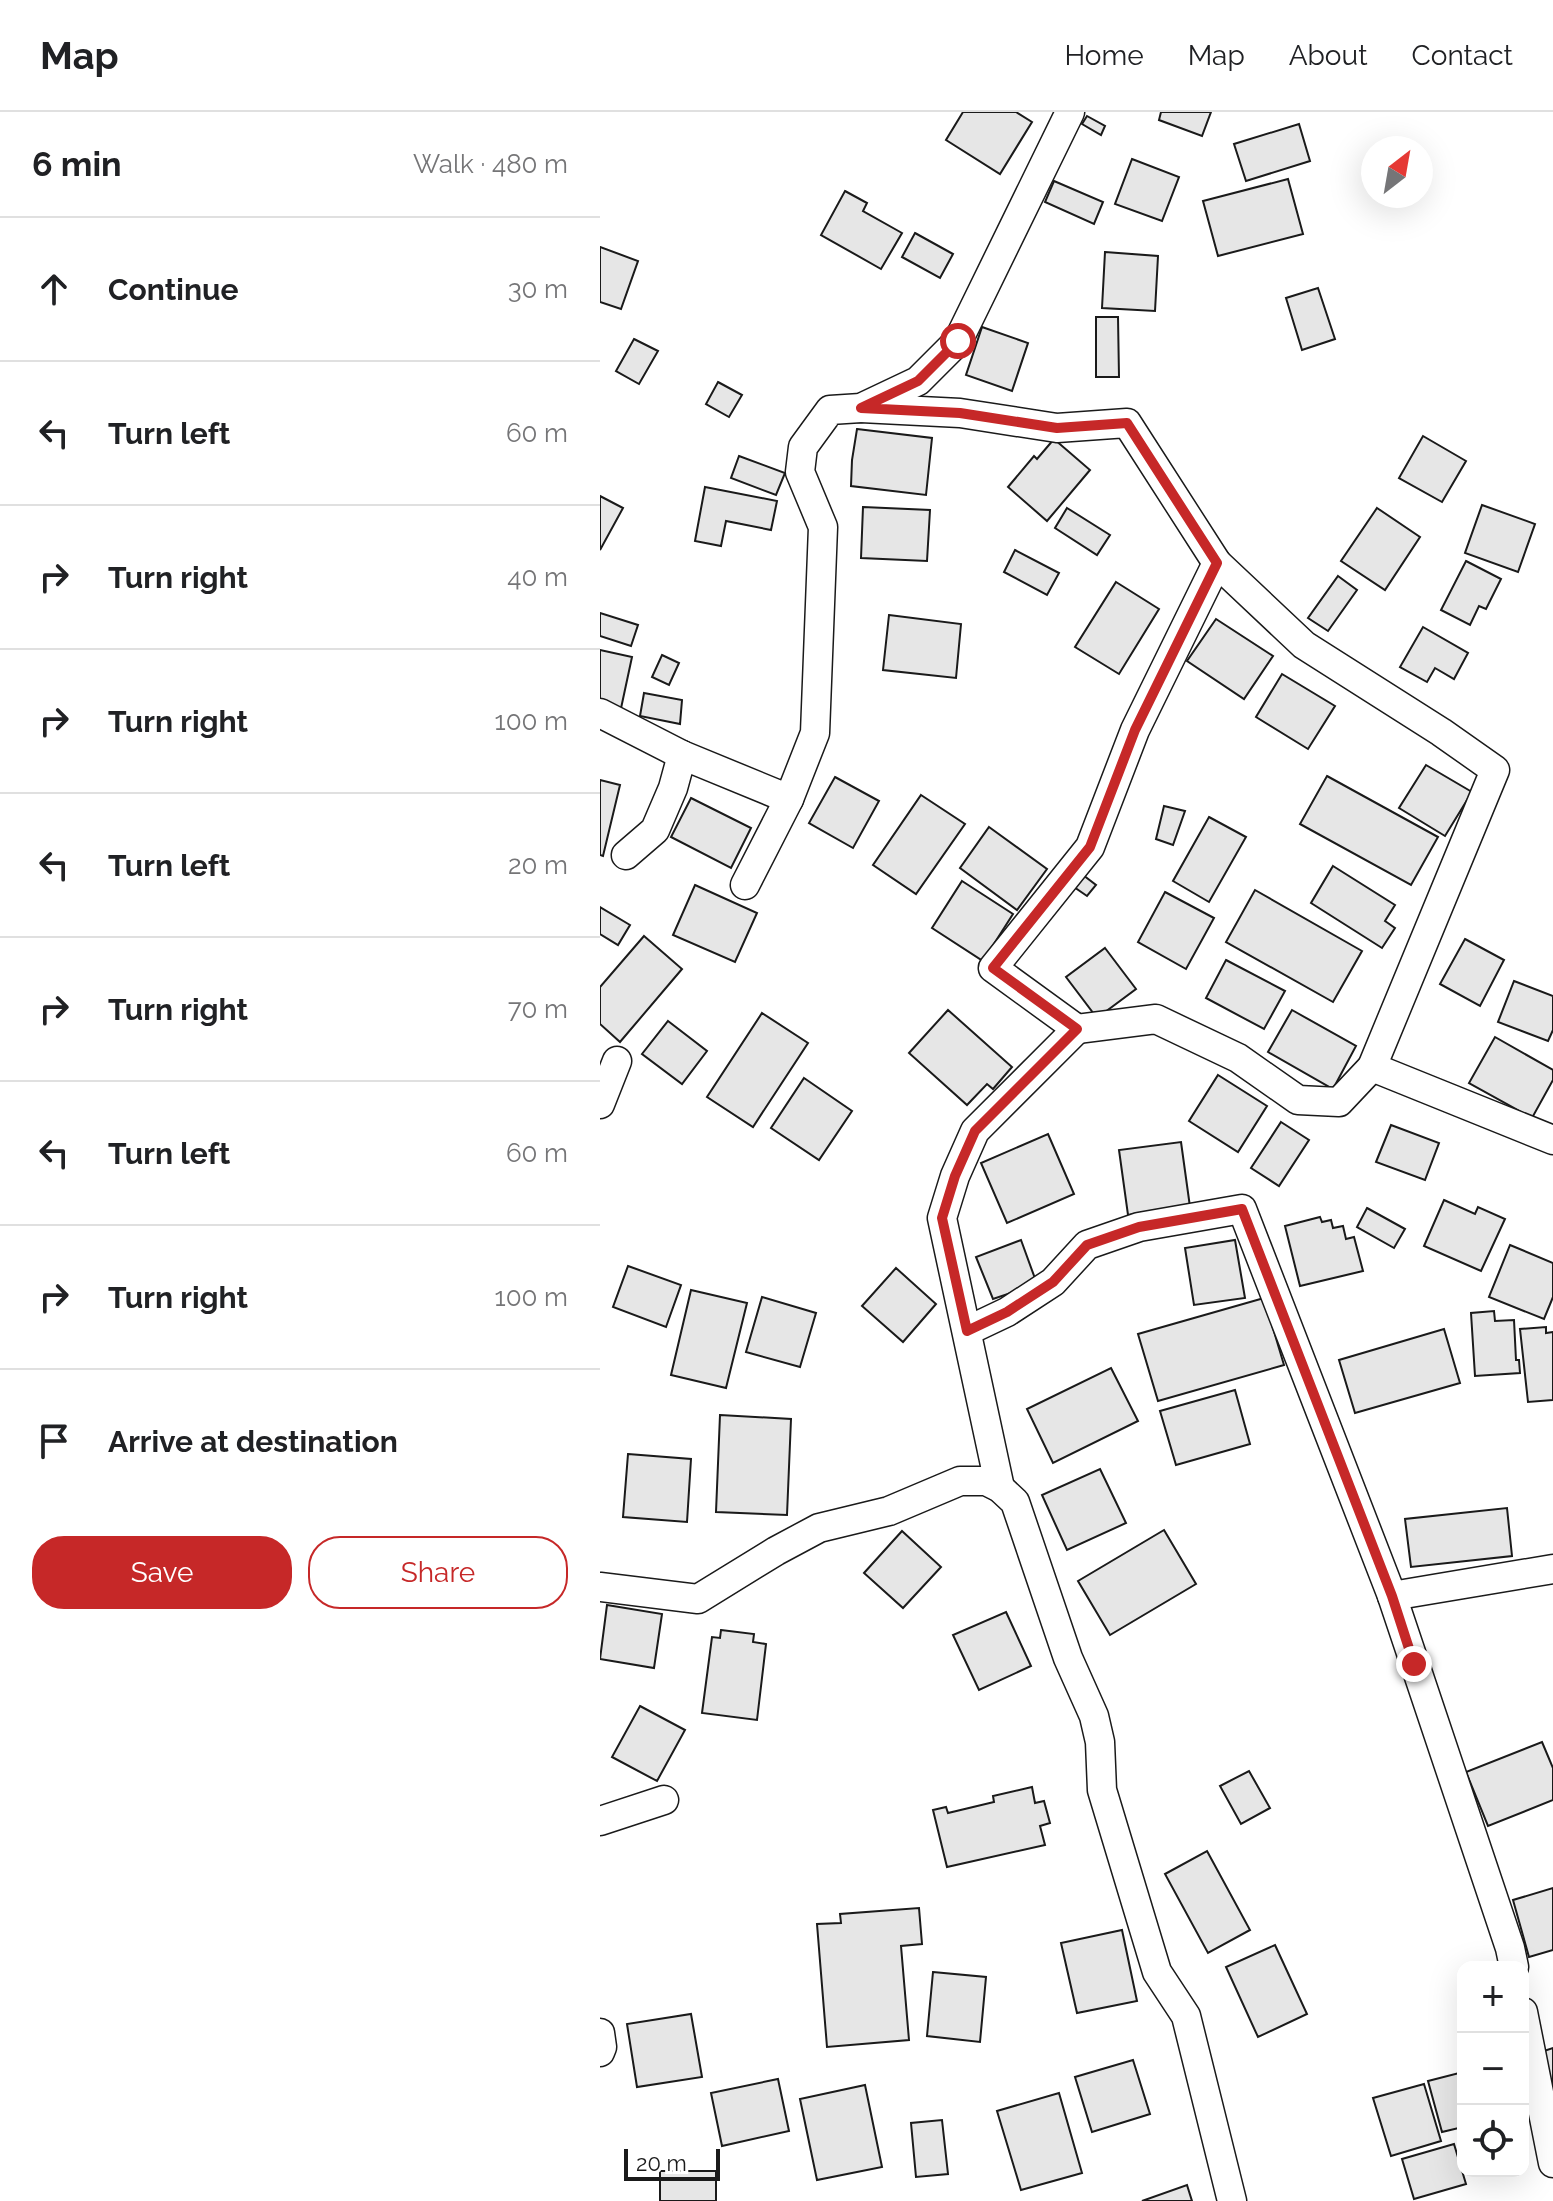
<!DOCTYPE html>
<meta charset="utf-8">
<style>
body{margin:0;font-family:Raleway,sans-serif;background:#f6f6f6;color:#202124}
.controls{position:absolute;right:24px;bottom:24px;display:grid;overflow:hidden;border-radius:16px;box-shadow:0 8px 32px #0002}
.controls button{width:72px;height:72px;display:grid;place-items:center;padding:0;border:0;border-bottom:2px solid #e0e0e0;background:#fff;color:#202124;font:40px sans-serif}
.compass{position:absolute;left:761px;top:24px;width:72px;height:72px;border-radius:50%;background:#fff;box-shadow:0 8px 32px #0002;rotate:31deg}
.scale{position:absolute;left:24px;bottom:20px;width:96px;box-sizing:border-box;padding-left:8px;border:4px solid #1a1a1a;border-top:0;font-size:22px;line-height:28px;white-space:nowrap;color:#1a1a1a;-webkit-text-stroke:6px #fff;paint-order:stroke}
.stop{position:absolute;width:24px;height:24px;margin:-18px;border:6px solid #c62828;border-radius:50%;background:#fff}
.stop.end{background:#c62828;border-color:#fff;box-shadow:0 2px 8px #0008}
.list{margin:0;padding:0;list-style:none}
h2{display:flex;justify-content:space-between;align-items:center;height:104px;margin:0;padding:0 32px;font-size:34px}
h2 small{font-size:26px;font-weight:400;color:#757577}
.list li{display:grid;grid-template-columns:52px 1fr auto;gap:24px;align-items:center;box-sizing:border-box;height:144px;padding:0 32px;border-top:2px solid #e0e0e0}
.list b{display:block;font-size:30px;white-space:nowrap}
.list em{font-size:26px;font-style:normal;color:#757577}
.actions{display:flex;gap:16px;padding:24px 32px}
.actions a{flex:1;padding:18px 0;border:2px solid #c62828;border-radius:32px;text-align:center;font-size:28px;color:#c62828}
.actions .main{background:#c62828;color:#fff}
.icon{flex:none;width:44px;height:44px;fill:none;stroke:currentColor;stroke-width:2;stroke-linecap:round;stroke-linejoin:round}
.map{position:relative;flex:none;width:953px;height:2089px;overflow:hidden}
header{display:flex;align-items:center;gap:48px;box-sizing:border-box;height:112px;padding:0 40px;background:#fff;border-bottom:2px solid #e0e0e0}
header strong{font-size:38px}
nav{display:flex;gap:44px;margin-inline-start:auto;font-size:28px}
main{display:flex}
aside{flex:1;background:#fff}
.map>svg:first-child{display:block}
.building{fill:#e6e6e6;stroke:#1a1a1a;stroke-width:2}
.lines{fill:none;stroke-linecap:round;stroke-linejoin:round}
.street-casing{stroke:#1a1a1a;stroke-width:31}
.street{stroke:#fff;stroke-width:28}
.route{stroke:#c62828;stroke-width:10}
</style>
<header>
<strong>Map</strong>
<nav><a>Home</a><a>Map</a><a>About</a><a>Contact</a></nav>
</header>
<main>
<aside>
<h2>6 min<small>Walk · 480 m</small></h2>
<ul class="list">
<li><svg class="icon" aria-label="ahead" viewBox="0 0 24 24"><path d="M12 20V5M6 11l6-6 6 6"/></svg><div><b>Continue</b></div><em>30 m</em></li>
<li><svg class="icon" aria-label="left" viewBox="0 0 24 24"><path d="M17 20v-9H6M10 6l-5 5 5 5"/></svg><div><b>Turn left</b></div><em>60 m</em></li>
<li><svg class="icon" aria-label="right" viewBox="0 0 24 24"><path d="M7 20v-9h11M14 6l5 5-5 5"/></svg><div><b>Turn right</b></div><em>40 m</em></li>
<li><svg class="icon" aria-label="right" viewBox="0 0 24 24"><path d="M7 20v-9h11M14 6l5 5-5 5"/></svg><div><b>Turn right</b></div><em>100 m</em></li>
<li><svg class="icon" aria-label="left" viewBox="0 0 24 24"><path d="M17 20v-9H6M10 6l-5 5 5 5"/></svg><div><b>Turn left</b></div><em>20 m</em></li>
<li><svg class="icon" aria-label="right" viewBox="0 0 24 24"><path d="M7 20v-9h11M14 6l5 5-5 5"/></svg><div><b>Turn right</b></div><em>70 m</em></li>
<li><svg class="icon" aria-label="left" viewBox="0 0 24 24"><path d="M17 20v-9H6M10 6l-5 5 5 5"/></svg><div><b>Turn left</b></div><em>60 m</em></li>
<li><svg class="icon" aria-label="right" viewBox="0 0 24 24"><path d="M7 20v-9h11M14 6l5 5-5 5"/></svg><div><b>Turn right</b></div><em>100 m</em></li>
<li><svg class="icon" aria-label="arrive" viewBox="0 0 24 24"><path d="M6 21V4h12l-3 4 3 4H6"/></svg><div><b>Arrive at destination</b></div></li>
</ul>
<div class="actions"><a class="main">Save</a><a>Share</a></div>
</aside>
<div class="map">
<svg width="953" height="2089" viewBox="0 0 953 2089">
<rect width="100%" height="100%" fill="#fff"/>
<!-- building -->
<g class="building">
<polygon points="363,0 416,0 432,10 400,62 346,28"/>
<polygon points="561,0 611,0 602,24 559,8"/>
<polygon points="487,4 505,14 501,23 482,12"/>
<polygon points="699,12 710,49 646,69 634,32"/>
<polygon points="532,47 579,65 562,109 515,92"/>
<polygon points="688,67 703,122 618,144 603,89"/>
<polygon points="454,69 503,90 494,112 445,90"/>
<polygon points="245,79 267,91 263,99 302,121 281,157 221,123"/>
<polygon points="315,121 353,142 340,166 302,145"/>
<polygon points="0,135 38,149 21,197 0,190"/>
<polygon points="505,140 558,144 555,199 502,196"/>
<polygon points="718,176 735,227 702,238 686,186"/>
<polygon points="496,205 518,205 519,265 496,265"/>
<polygon points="382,215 428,231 412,279 366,263"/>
<polygon points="34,227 58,239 39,272 16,259"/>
<polygon points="118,270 142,283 129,305 106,292"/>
<polygon points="257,317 332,326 326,383 251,374 252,348"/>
<polygon points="823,324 866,349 842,390 799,366"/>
<polygon points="454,327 490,358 447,409 408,375 434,344 437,347"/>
<polygon points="139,344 185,361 176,383 131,366"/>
<polygon points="105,375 177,389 171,418 126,409 121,434 95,429"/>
<polygon points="0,384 23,396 0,438"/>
<polygon points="882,393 935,412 918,460 865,441"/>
<polygon points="263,395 330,398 327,449 261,446"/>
<polygon points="467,396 510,423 497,443 455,416"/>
<polygon points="777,396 820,425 785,478 741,449"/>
<polygon points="415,438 459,461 447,483 404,460"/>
<polygon points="866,449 901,467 886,497 879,494 870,513 841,498"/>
<polygon points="738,464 757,478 728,519 708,506"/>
<polygon points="516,470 559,497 519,562 475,535"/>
<polygon points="0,501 38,513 31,534 0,524"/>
<polygon points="289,503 361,512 356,566 283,558"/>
<polygon points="616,507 673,544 644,587 587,549"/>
<polygon points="823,515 868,541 854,567 835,556 827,570 800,555"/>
<polygon points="0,538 32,545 20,601 0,597"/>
<polygon points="62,543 79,551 69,573 52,565"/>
<polygon points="682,562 735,594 708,637 656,605"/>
<polygon points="44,581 82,588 80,612 40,604"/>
<polygon points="826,653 872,680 845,724 799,696"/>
<polygon points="727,664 838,725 811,773 700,712"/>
<polygon points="235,665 279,689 253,736 209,711"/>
<polygon points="0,668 20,673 3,744 0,743"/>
<polygon points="321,683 365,712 316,782 273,753"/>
<polygon points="91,686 151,716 131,756 71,725"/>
<polygon points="564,694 585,699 573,733 556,727"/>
<polygon points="609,705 646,725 609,790 573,769"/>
<polygon points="389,715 447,757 417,798 360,756"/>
<polygon points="733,754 795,793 785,809 795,816 782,836 711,791"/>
<polygon points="483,763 496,773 487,784 474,775"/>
<polygon points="362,769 413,802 383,849 332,816"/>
<polygon points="95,773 157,801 135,850 73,823"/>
<polygon points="655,778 762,839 733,890 626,830"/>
<polygon points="565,780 614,806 586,857 538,830"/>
<polygon points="0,795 30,813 18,833 0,822"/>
<polygon points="44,824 82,857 20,930 0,912 0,875"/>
<polygon points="865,827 904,848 880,894 840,872"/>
<polygon points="505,836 536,877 497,906 466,865"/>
<polygon points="626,848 685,879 664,917 606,886"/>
<polygon points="914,869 953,884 953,918 948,929 898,910"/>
<polygon points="348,898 412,955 393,977 387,972 367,993 309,941"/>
<polygon points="692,898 756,934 733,977 668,940"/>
<polygon points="162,901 208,931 153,1015 107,985"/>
<polygon points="68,909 107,939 82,972 42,942"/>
<polygon points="895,925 953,958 953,968 932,1006 869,971"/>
<polygon points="618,963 667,994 638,1040 589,1009"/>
<polygon points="204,966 252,999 219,1048 171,1016"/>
<polygon points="681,1010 709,1028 679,1074 651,1056"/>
<polygon points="791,1013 839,1031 825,1068 776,1050"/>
<polygon points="448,1022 474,1082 407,1111 381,1051"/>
<polygon points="581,1030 590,1095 528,1103 519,1038"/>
<polygon points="844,1088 875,1102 878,1095 905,1107 881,1159 824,1134"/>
<polygon points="767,1096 805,1117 794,1136 757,1115"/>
<polygon points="720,1105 722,1110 731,1108 733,1116 743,1114 746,1127 754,1125 763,1159 700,1174 685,1114"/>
<polygon points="421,1128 437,1172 393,1187 376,1145"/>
<polygon points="635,1128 645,1186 594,1193 585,1136"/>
<polygon points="910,1133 953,1151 953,1185 944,1207 889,1185"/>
<polygon points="28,1154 81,1173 66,1215 13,1195"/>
<polygon points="296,1156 336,1192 303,1230 262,1194"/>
<polygon points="91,1178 147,1191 126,1276 71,1263"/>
<polygon points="162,1185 216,1201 200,1255 146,1240"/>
<polygon points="664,1186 684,1253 558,1289 538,1222"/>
<polygon points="894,1199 895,1209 914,1208 916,1248 919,1248 920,1261 875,1264 871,1201"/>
<polygon points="946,1215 946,1221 953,1220 953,1288 928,1290 920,1217"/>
<polygon points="844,1217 860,1271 755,1301 739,1248"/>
<polygon points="511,1256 538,1309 453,1351 427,1297"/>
<polygon points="635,1278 650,1332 576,1353 560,1299"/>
<polygon points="120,1303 191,1307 187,1403 116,1400"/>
<polygon points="28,1342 91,1347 87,1410 23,1405"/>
<polygon points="500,1357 526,1411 467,1438 442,1383"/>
<polygon points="907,1396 912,1444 811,1455 805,1407"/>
<polygon points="564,1418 596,1472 510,1523 478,1469"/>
<polygon points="302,1419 341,1455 303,1496 264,1461"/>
<polygon points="7,1493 62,1502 54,1556 0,1547"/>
<polygon points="406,1500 431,1554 379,1578 353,1523"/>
<polygon points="121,1518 154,1522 153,1530 166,1532 157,1608 102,1601 112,1525 120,1526"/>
<polygon points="40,1594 85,1618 57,1669 12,1645"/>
<polygon points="942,1630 953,1656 953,1688 888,1714 866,1660"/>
<polygon points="649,1659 670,1696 641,1712 620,1674"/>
<polygon points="432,1675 435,1691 444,1689 450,1711 440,1714 445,1733 347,1755 333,1698 346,1695 348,1701 394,1690 393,1684"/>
<polygon points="607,1739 650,1818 608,1841 565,1762"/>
<polygon points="953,1776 953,1838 929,1845 913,1788"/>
<polygon points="319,1796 322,1832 301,1834 309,1928 227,1935 217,1812 241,1811 240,1802"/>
<polygon points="522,1818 537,1889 477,1901 461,1831"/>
<polygon points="675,1833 707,1902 658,1925 626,1855"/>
<polygon points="333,1860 386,1865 380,1930 327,1924"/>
<polygon points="91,1902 102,1965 37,1975 27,1912"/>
<polygon points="953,1936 953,1980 944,1939"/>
<polygon points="533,1948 550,2002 492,2020 475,1965"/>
<polygon points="863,1960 863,2015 842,2020 828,1969"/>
<polygon points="178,1967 189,2019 122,2034 111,1981"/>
<polygon points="824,1972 841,2029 791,2044 773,1986"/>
<polygon points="265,1973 282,2055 217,2068 200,1987"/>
<polygon points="459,1981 482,2061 421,2078 397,1999"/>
<polygon points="342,2008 348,2062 316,2065 311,2011"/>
<polygon points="854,2032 866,2072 814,2087 802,2047"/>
<rect x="60" y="2059" width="56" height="30"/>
<polygon points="587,2073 592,2089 542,2089"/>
</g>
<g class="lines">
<!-- street casing -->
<g class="street-casing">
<g id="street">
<polyline points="261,296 360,301 457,316 527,311 617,451 704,533 841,620 895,658 772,955"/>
<polyline points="617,451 535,618 490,735 393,856 477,917 556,907 638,946 698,988 739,990 772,955 953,1028"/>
<polyline points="0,601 82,643"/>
<polyline points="26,743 55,718 73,676 82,643 189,687 215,621 223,415 200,360 203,335 230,298 261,296 318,269 358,229 470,0"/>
<polyline points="145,773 189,687"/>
<polyline points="0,992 17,949"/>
<polyline points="367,1219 407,1200 453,1170 487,1133 539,1115 642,1097 792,1484 910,1836 914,1855"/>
<polyline points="400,1376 342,1106 355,1064 375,1019 477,917"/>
<polyline points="0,1475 98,1487 176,1439 219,1416 289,1399 360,1369 386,1369 400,1376 415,1390 468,1546 494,1604 500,1630 502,1678 557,1860 586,1904 632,2089"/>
<polyline points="792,1484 953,1457"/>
<polyline points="0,1709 64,1688"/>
<polyline points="923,1900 953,2051"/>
<polyline points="0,1921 2,1935 0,1940"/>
</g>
</g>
<!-- street -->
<use href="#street" class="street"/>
</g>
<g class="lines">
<!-- route -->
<polyline class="route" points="358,229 318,269 261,296 360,301 457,316 527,311 617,451 535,618 490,735 393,856 477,917 375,1019 355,1064 342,1106 367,1219 407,1200 453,1170 487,1133 539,1115 642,1097 792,1484 814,1552"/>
</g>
</svg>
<div class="controls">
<button>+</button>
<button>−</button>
<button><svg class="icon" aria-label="locate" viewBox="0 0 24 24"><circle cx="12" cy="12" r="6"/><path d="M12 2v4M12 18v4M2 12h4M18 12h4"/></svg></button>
</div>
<svg class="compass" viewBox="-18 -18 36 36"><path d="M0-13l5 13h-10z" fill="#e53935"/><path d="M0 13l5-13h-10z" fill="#757577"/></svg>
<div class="scale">20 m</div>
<div class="stop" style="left:358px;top:229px"></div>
<div class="stop end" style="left:814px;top:1552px"></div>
</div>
</main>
